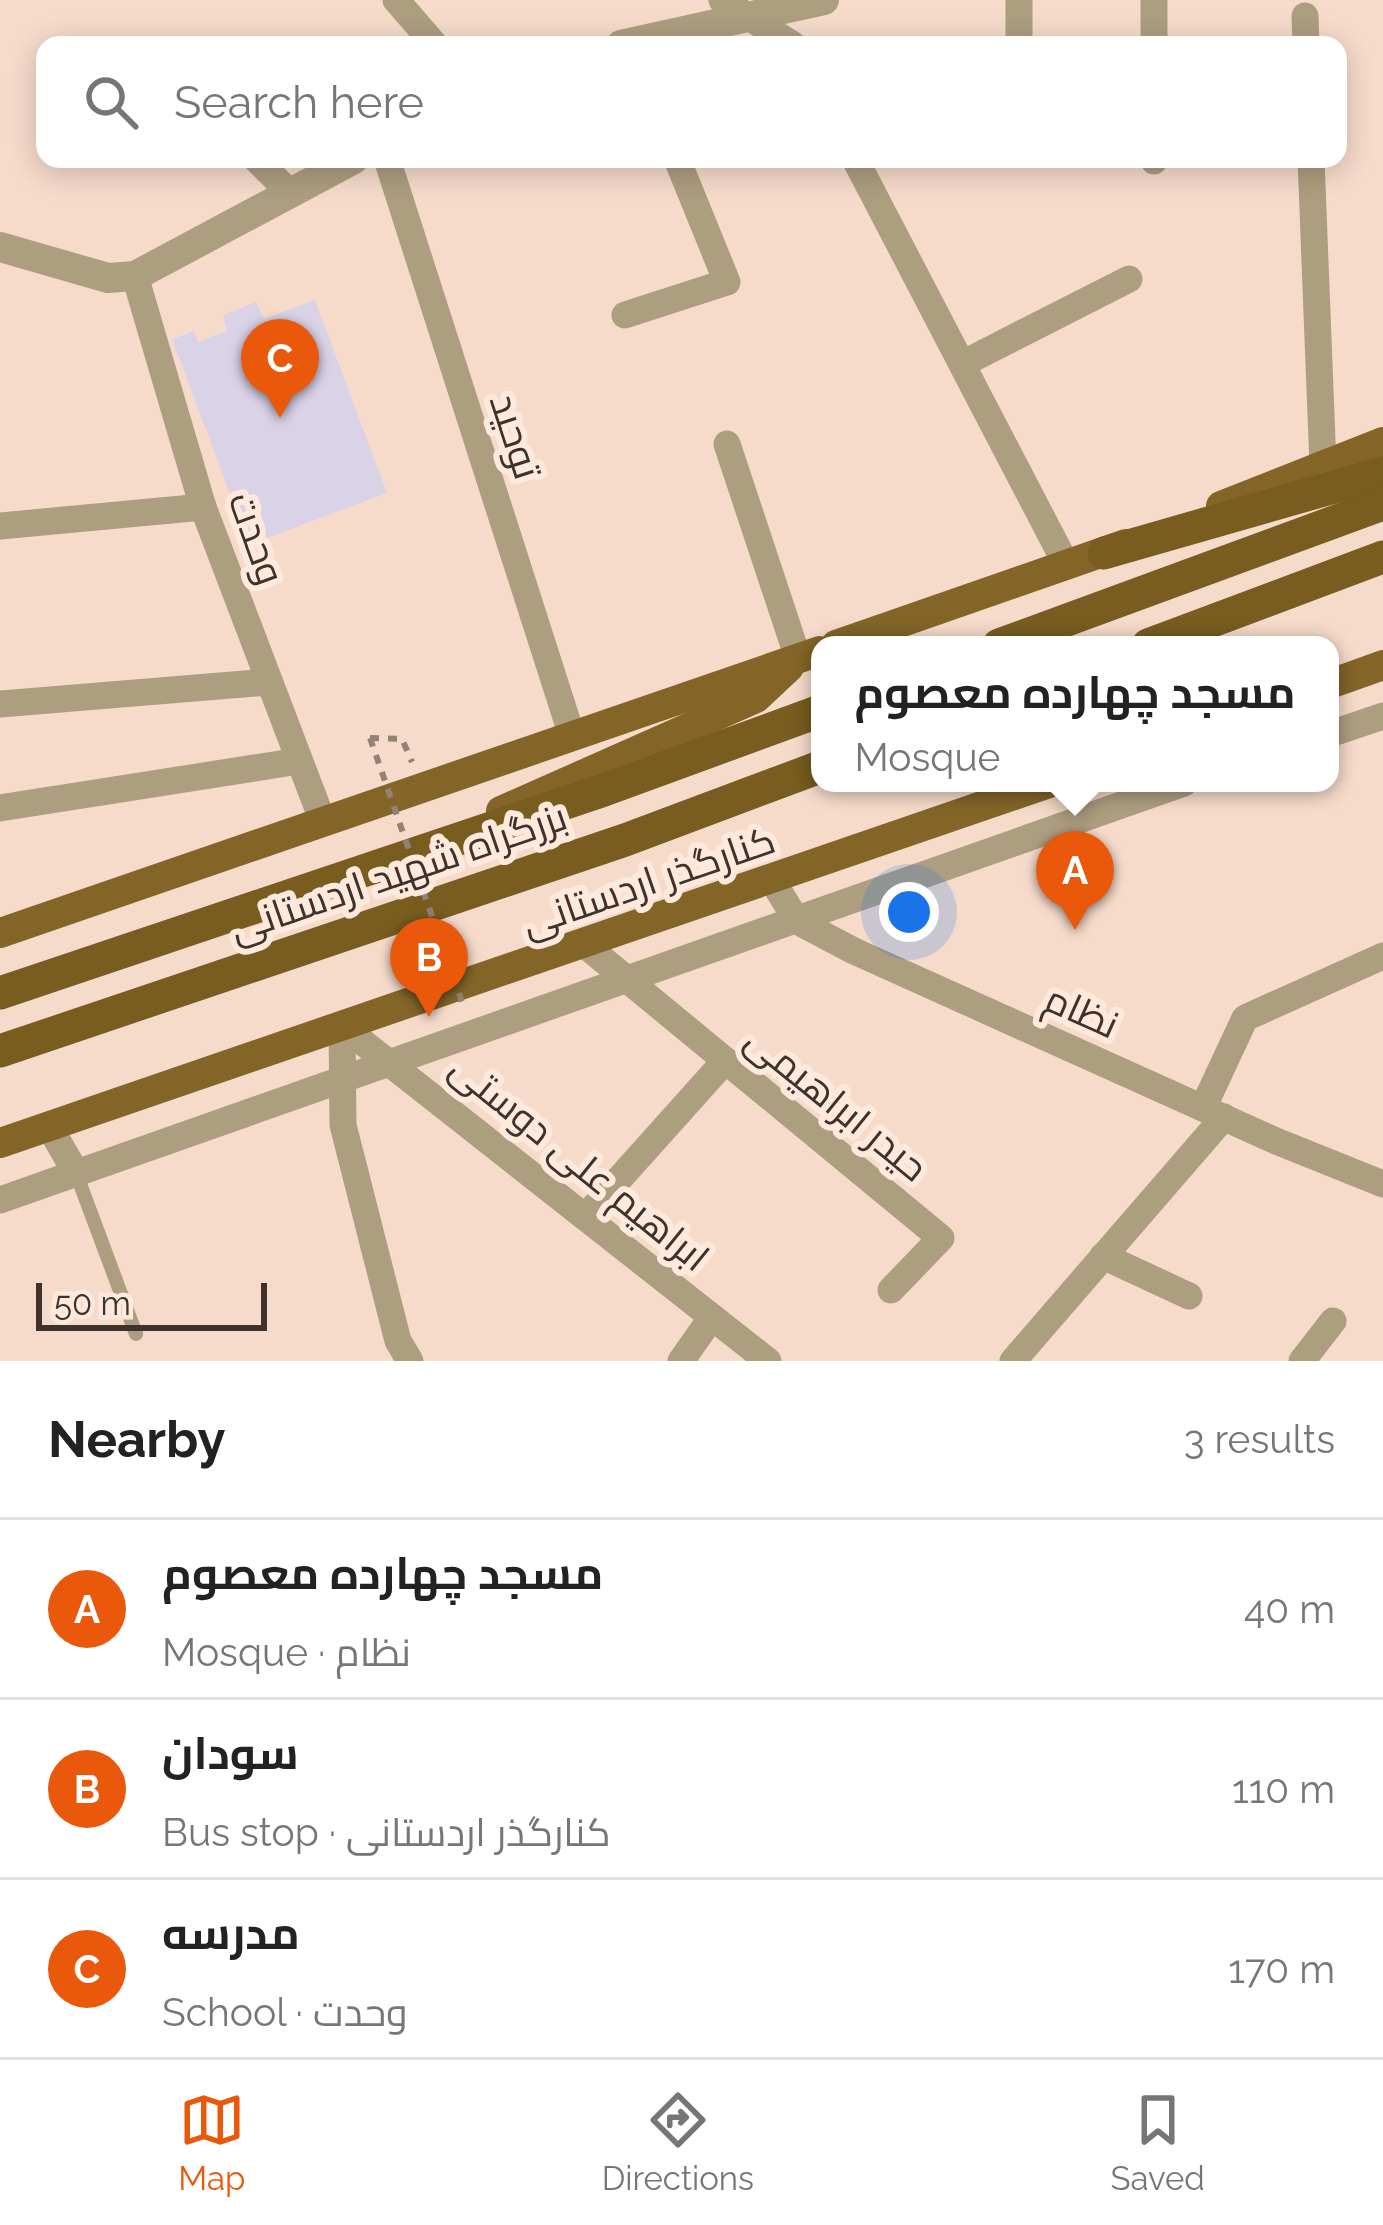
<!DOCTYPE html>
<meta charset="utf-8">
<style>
body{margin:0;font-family:Raleway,Cairo,sans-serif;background:#f6f6f6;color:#222}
.scale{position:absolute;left:36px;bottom:30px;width:231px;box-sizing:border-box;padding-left:12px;border:6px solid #3d322c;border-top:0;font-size:33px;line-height:42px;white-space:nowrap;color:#3d322c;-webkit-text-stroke:9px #ffe9dc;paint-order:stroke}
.you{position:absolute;left:909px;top:912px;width:42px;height:42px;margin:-30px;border:9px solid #fff;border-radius:50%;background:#1a73e8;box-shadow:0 0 0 18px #1a73e833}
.badge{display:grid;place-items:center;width:78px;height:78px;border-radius:50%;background:#ea580c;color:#fff;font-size:39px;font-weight:700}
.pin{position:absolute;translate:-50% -99px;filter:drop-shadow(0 3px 6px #0008)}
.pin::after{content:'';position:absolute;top:63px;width:42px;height:36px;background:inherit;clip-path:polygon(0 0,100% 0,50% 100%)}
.popup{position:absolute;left:811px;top:636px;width:528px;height:156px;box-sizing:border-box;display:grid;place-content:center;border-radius:24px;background:#fff;filter:drop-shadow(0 3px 9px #0005);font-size:39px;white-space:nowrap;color:#767676}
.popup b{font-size:45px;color:#222}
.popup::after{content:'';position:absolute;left:50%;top:100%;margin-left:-24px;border:24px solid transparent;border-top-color:#fff}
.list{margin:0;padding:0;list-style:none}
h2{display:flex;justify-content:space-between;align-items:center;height:156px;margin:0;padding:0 48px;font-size:51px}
h2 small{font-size:39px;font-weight:400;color:#767676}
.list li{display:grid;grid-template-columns:78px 1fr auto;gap:36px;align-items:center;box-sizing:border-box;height:180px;padding:0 48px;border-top:3px solid #e0e0e0}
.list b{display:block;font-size:45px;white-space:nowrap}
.list p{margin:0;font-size:39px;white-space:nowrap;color:#767676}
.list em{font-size:39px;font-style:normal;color:#767676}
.icon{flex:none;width:66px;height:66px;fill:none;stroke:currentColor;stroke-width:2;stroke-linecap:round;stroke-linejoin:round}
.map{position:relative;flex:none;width:1383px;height:1361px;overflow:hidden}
.search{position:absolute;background:#fff;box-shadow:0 6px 30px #0003;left:36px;right:36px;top:36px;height:132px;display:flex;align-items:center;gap:30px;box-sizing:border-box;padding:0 42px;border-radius:24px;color:#767676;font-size:45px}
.sheet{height:696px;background:#fff}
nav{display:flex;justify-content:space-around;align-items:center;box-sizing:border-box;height:168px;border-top:3px solid #e0e0e0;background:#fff;font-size:33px;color:#767676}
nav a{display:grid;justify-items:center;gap:6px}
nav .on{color:#ea580c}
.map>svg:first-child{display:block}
.education{fill:#dad3e8}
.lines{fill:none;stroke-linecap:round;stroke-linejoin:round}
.path{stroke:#938176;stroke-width:6;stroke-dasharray:9 9;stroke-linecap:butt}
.service{stroke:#ae9e80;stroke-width:14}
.minor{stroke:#ae9e80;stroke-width:27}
.tertiary{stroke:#ae9e80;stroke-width:30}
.primary{stroke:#836528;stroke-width:30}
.trunk{stroke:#785c20;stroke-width:33}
.path-bridge{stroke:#938176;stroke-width:6;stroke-dasharray:9 9;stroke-linecap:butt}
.labels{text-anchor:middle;stroke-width:12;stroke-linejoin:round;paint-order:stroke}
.street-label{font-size:39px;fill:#3d322c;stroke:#ffe9dc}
</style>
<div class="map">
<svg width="1383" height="1361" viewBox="0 0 1383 1361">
<rect width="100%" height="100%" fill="#f6dbcb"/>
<!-- education -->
<polygon class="education" points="315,300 387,493 249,545 172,339 194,331 198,342 227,331 223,315 256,302 264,319"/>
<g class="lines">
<!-- path -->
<polyline class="path" points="370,738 402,739 412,762"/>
<!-- service -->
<polyline class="service" points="76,1173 136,1334"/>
<!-- minor -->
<g class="minor">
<polyline points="396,0 435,45"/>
<polyline points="722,0 793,45"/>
<polyline points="1019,0 1019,45"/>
<polyline points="1154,0 1154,45"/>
<polyline points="1305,16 1306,45"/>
<polyline points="256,159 288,191"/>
<polyline points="387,159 572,736"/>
<polyline points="855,159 1067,566"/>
<polyline points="1154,159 1154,161"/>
<polyline points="1311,159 1323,466"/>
<polyline points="135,276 203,507 323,822"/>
<polyline points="625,315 727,282 677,159"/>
<polyline points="962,364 1129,279"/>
<polyline points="727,444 798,658"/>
<polyline points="0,526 203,507"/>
<polyline points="0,704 269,682"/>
<polyline points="1330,734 1383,716"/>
<polyline points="0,808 299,761"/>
<polyline points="772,880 797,921 854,951 1276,1141 1383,1184"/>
<polyline points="584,944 941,1238 891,1290"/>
<polyline points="342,1026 768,1361"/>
<polyline points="342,1026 343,1125 398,1341 410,1361"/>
<polyline points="1203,1108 1245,1018 1383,956"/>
<polyline points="49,1126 76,1173"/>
<polyline points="0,1200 1184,783"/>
<polyline points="586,1216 724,1062"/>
<polyline points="1103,1256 1189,1296"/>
<polyline points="681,1361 712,1317"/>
<polyline points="1013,1361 1224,1117"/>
<polyline points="1302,1361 1333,1321"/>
</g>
<!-- tertiary -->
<g class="tertiary">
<polyline points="621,45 824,0"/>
<polyline points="0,247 108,278 135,276 354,159"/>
</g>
<!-- primary -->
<g class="primary">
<polyline points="1221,506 1383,442"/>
<polyline points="836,645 1126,544"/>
<polyline points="1330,684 1383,665"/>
<polyline points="501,811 756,698 789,667"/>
<polyline points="0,933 820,651"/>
<polyline points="0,1143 1049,783"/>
</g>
<!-- trunk -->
<g class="trunk">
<polyline points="1104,553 1383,473"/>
<polyline points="999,645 1383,504"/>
<polyline points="1148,645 1383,557"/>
<polyline points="0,993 604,790 820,711"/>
<polyline points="0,1051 625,840 820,767"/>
</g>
<!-- path-bridge -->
<polyline class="path-bridge" points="370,738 464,1008"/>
</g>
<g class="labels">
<!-- street labels -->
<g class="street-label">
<text transform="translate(516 436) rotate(72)" y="14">توحید</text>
<text transform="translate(257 538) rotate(70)" y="14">وحدت</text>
<text transform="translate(398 872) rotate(-19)" y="14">بزرگراه شهید اردستانی</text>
<text transform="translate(648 881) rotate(-19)" y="14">کنارگذر اردستانی</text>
<text transform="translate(1082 1011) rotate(24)" y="14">نظام</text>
<text transform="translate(837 1103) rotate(39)" y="14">حیدر ابراهیمی</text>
<text transform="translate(580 1162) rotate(39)" y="14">ابراهیم علی دوستی</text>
</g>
</g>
</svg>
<div class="scale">50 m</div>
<div class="you"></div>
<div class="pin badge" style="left:1075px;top:930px">A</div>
<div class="popup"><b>مسجد چهارده معصوم</b>Mosque</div>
<div class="pin badge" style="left:429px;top:1017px">B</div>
<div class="pin badge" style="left:280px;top:418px">C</div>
<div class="search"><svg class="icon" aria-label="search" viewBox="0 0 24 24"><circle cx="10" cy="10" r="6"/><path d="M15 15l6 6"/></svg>Search here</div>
</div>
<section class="sheet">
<h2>Nearby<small>3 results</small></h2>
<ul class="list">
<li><span class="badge">A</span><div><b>مسجد چهارده معصوم</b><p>Mosque · نظام</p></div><em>40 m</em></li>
<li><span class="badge">B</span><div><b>سودان</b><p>Bus stop · کنارگذر اردستانی</p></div><em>110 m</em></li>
<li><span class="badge">C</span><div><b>مدرسه</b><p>School · وحدت</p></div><em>170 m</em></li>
</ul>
</section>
<nav>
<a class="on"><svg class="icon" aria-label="map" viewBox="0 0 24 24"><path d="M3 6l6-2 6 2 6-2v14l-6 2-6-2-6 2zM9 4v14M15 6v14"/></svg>Map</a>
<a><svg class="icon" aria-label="directions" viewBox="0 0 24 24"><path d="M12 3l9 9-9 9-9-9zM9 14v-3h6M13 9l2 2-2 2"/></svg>Directions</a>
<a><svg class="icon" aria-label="saved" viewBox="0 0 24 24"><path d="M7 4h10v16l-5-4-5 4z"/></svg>Saved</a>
</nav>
